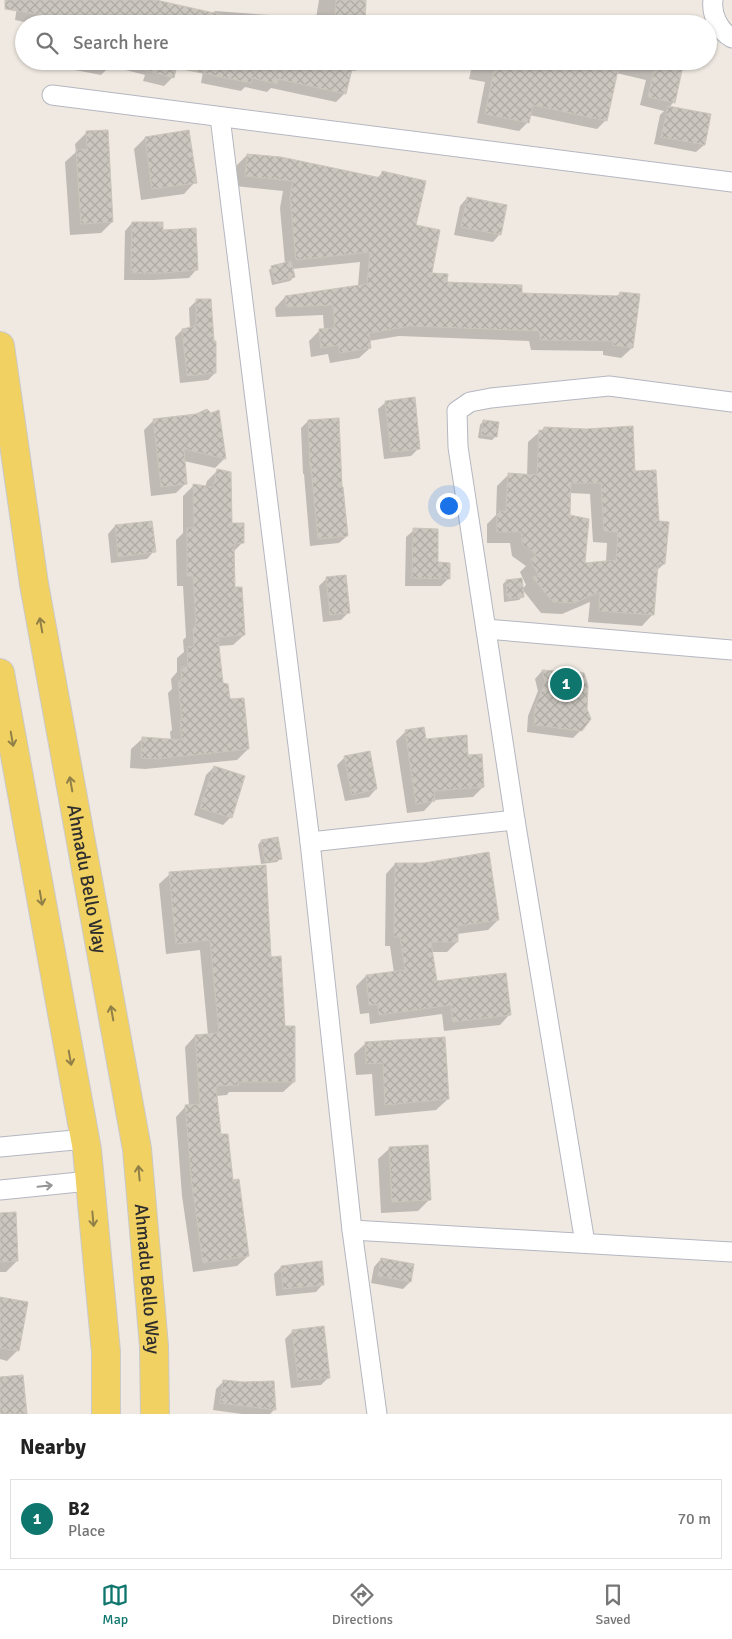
<!DOCTYPE html>
<style>
body{margin:0;font-family:Signika,sans-serif;background:#f6f6f6;color:#222}
.you{position:absolute;left:448px;top:505px;width:18px;height:18px;margin:-12px;border:4px solid #fff;border-radius:50%;background:#1a73e8;box-shadow:0 0 0 8px #1a73e833}
.badge{display:grid;place-items:center;width:32px;height:32px;border-radius:50%;background:#0f766e;color:#fff;font-size:16px;font-weight:700}
.pin{position:absolute;translate:-50% -50%;border:2px solid #fff;box-shadow:0 1px 5px #0006}
.list{margin:0;padding:0;list-style:none}
h2{display:flex;justify-content:space-between;align-items:center;height:65px;margin:0;padding:0 20px;font-size:21px}
h2 small{font-size:16px;font-weight:400;color:#767676}
.list li{display:grid;grid-template-columns:32px 1fr auto;gap:15px;align-items:center;box-sizing:border-box;height:80px;margin:0 10px 10px;padding:0 10px;border:1px solid #e0e0e0;border-radius:0px}
.list b{display:block;font-size:19px;white-space:nowrap}
.list p{margin:0;font-size:16px;white-space:nowrap;color:#767676}
.list em{font-size:16px;font-style:normal;color:#767676}
.icon{flex:none;width:28px;height:28px;fill:none;stroke:currentColor;stroke-width:2;stroke-linecap:round;stroke-linejoin:round}
.map{position:relative;flex:none;width:732px;height:1414px;overflow:hidden}
.search{position:absolute;background:#fff;box-shadow:0 1px 4px #0004;left:15px;right:15px;top:15px;height:55px;display:flex;align-items:center;gap:12px;box-sizing:border-box;padding:0 18px;border-radius:28px;color:#767676;font-size:19px}
.sheet{height:155px;background:#fff}
nav{display:flex;justify-content:space-around;align-items:center;box-sizing:border-box;height:70px;border-top:1px solid #e0e0e0;background:#fff;font-size:14px;color:#767676}
nav a{display:grid;justify-items:center;gap:2px}
nav .on{color:#0f766e}
.map>svg:first-child{display:block}
.shadow{fill:#0003;fill-rule:evenodd}
.building{fill:url(#building-cross-hatch);stroke:#cbc5ba;fill-rule:evenodd}
.lines{fill:none;stroke-linecap:round;stroke-linejoin:round}
.minor-casing{stroke:#b4b7c1;stroke-width:21}
.primary-casing{stroke:#c9c9c9;stroke-width:30}
.minor{stroke:#fff;stroke-width:19}
.primary{stroke:#f2d163;stroke-width:28}
.oneway{stroke:#908048}
.oneway2{stroke:#969696}
.labels{text-anchor:middle;stroke-width:4;stroke-linejoin:round;paint-order:stroke}
.street-label{font-size:19px;fill:#2e2e2e;stroke:#fff}
</style>
<div class="map">
<svg width="732" height="1414" viewBox="0 0 732 1414">
<defs>
<pattern id="building-cross-hatch" width="8" height="8" patternUnits="userSpaceOnUse" patternTransform="scale(1.25)"><rect width="8" height="8" fill="#cbc7bf"/><path d="M0 0l8 8M0 8l8-8" fill="none" stroke="#afaba4"/></pattern>
</defs>
<rect width="100%" height="100%" fill="#efe9e1"/>
<!-- shadow -->
<g class="shadow">
<polygon points="18,0 150,0 212,14 215,11 269,15 312,24 34,24 15,20"/>
<polygon points="319,0 365,0 363,24 315,24"/>
<polygon points="28,61 177,61 172,78 164,86 143,81 145,75 110,66 101,75"/>
<polygon points="205,61 364,61 355,71 350,70 345,93 336,102 271,88 267,92 245,87 241,91 201,83"/>
<polygon points="473,61 683,61 674,102 669,107 710,115 704,145 696,152 654,144 660,115 664,111 640,105 646,80 616,73 606,120 597,129 529,115 528,122 519,131 477,123 485,82 469,79"/>
<polygon points="87,132 112,222 101,233 70,235 65,162 76,152 75,144"/>
<polygon points="145,138 195,182 184,194 141,200 134,149"/>
<polygon points="247,155 377,178 383,172 415,226 431,274 446,283 520,294 616,297 620,293 632,348 621,358 603,355 603,351 531,350 529,341 399,336 369,341 370,348 359,358 330,363 328,354 311,357 309,341 319,331 324,330 323,315 276,317 275,308 285,297 358,286 360,262 292,269 294,277 290,281 272,285 269,270 272,267 285,264 280,208 283,191 235,186 237,165"/>
<polygon points="467,198 500,234 493,242 454,235 460,206"/>
<polygon points="132,223 162,231 196,270 189,278 154,280 124,280 125,231"/>
<polygon points="196,301 215,373 208,380 180,383 175,337 182,330 190,329 189,308"/>
<polygon points="386,402 419,448 411,456 384,459 378,409"/>
<polygon points="154,420 225,458 215,468 184,461 186,483 176,493 151,496 144,430"/>
<polygon points="308,421 341,488 347,536 339,543 310,546 304,474 303,474 301,428"/>
<polygon points="483,421 496,436 492,440 478,438 480,425"/>
<path d="M544 428 634 472 658 522 664 564 656 571 653 614 642 626 588 622 590 602 562 614 541 613 522 589V597L519 600 504 602 503 584 506 581 522 589 526 585 520 572 526 566 512 556 510 543H487V524L496 515 497 486 508 475 527 476 528 442ZM570 493 590 494 593 542 607 543 606 562 583 564 569 516Z"/>
<polygon points="217,471 230,525 242,543 233,552 234,589 244,635 233,645 218,646 222,684 248,749 237,760 145,769 130,768 131,749 142,739 171,740 170,732 172,730 168,693 172,689 171,679 177,672 177,658 184,652 183,640 186,637 183,586 177,586 176,540 183,533 183,496 194,485 205,487 207,481"/>
<polygon points="151,522 154,551 147,559 111,563 108,534 115,526"/>
<polygon points="414,530 436,564 449,578 441,586 405,586 406,537"/>
<polygon points="327,578 349,612 341,620 323,622 319,586"/>
<polygon points="542,671 583,674 581,730 573,738 527,732 528,716 538,691 535,679"/>
<polygon points="406,731 467,756 483,787 473,797 434,800 424,811 407,813 396,741"/>
<polygon points="345,757 376,789 369,797 345,801 337,765"/>
<polygon points="214,767 231,817 223,825 194,815 206,775"/>
<polygon points="261,841 281,858 277,862 261,864 258,845"/>
<polygon points="395,864 498,920 488,930 457,934 457,942 447,952 431,952 436,983 509,1015 500,1025 444,1031 442,1014 370,1024 369,1013 360,1014 356,986 366,976 394,973 390,946 385,946 386,874"/>
<polygon points="170,874 269,958 294,1082 283,1092 229,1092 227,1095 216,1096 220,1136 248,1256 237,1266 193,1272 182,1196 176,1117 186,1106 189,1106 185,1047 195,1036 208,1035 200,950 166,954 159,884"/>
<polygon points="366,1043 448,1099 436,1110 375,1116 372,1074 356,1075 354,1054"/>
<polygon points="390,1148 430,1199 418,1211 381,1213 378,1159"/>
<polygon points="0,1215 17,1261 6,1272 0,1272"/>
<polygon points="381,1259 410,1282 403,1289 371,1283 374,1267"/>
<polygon points="281,1267 323,1284 316,1292 276,1296 274,1274"/>
<polygon points="0,1298 18,1350 7,1361 0,1359"/>
<polygon points="293,1331 329,1377 321,1385 291,1388 285,1339"/>
<polygon points="224,1381 274,1410 270,1414 242,1414 213,1410 216,1389"/>
</g>
<!-- building -->
<g class="building">
<polygon points="5,0 156,0 232,17 231,24 165,24 132,16 132,24 40,24 42,15 5,9"/>
<polygon points="336,0 366,0 365,24 335,24"/>
<polygon points="131,61 178,61 174,78 130,66"/>
<polygon points="183,61 354,61 346,94 278,79 277,84 252,78 251,83 182,69"/>
<polygon points="496,61 620,61 607,121 533,105 529,123 485,114"/>
<polygon points="656,61 684,61 675,103 648,97"/>
<polygon points="668,106 711,114 705,145 661,137"/>
<polygon points="108,130 113,222 81,224 76,150 87,149 86,131"/>
<polygon points="189,130 197,183 152,189 145,137"/>
<polygon points="247,154 281,157 381,178 382,171 426,181 416,225 440,230 432,273 448,274 447,282 522,285 522,293 619,296 620,292 640,294 633,348 613,345 613,341 541,340 539,331 410,326 369,333 371,348 340,353 338,345 321,348 319,329 335,328 333,305 286,307 285,296 367,284 370,252 296,260 290,197 293,181 245,176"/>
<polygon points="467,197 507,205 501,235 461,227"/>
<polygon points="132,222 163,222 163,230 196,228 198,270 163,273 131,273"/>
<polygon points="291,261 295,277 275,282 271,266"/>
<polygon points="196,299 211,299 214,341 216,341 216,373 187,376 182,329 196,326"/>
<polygon points="415,397 420,449 391,452 385,401"/>
<polygon points="207,409 211,413 219,410 226,459 184,449 187,484 161,487 153,419 196,414"/>
<polygon points="339,418 342,487 343,487 348,536 318,539 311,467 310,467 308,420"/>
<polygon points="483,420 499,422 497,437 481,435"/>
<path d="M633 426 635 471 656 470 659 521 669 522 665 564H658L654 615 599 611 600 592 574 603 553 602 532 577 539 576 530 560 537 555 523 545 521 532H497V511H506L508 473 537 475 539 430 544 431V427L586 429ZM571 483H601L604 531 618 532 616 560 585 563 589 519 570 515Z"/>
<polygon points="217,469 231,472 232,523 244,523 244,543 234,544 235,587 242,587 245,635 218,637 223,683 228,684 230,699 244,698 249,749 157,759 141,758 142,737 182,740 180,720 182,720 178,681 182,681 181,667 188,667 187,647 194,646 193,629 196,625 193,576 187,576 187,528 194,528 193,484 213,487"/>
<polygon points="152,521 156,552 118,557 115,525"/>
<polygon points="413,528 438,529 438,562 450,563 450,579 412,578"/>
<polygon points="346,575 350,613 330,615 326,577"/>
<polygon points="522,578 524,597 507,599 506,580"/>
<polygon points="542,670 584,673 588,686 587,709 591,719 582,731 534,725 535,707 545,682"/>
<polygon points="424,727 426,739 467,735 468,755 482,754 484,787 434,791 435,801 416,804 405,730"/>
<polygon points="370,751 377,789 352,795 344,756"/>
<polygon points="214,766 245,776 232,818 200,808"/>
<polygon points="278,837 282,859 265,862 261,840"/>
<polygon points="489,852 499,920 458,926 458,942 431,942 437,981 506,973 511,1015 453,1022 451,1005 379,1015 378,1004 369,1005 366,975 405,970 400,937 394,937 395,863 424,863"/>
<polygon points="266,865 271,957 281,956 285,1026 295,1026 295,1082 238,1082 239,1085 216,1086 221,1134 228,1134 233,1180 239,1179 249,1256 203,1263 192,1185 185,1105 200,1104 195,1035 219,1033 210,940 176,944 169,872"/>
<polygon points="445,1037 449,1099 385,1105 383,1063 366,1064 365,1042"/>
<polygon points="428,1145 431,1200 392,1202 389,1147"/>
<polygon points="16,1212 18,1261 0,1262 0,1213"/>
<polygon points="381,1258 414,1264 411,1282 378,1276"/>
<polygon points="322,1261 324,1285 283,1289 281,1266"/>
<polygon points="0,1297 28,1302 19,1351 0,1348"/>
<polygon points="324,1326 330,1378 298,1381 292,1330"/>
<polygon points="23,1375 27,1414 0,1414 0,1377"/>
<polygon points="223,1380 243,1382 274,1381 276,1410 220,1403"/>
</g>
<g class="lines">
<!-- minor casing -->
<g class="minor-casing">
<g id="minor">
<path d="M713 0C711 14 719 31 732 38"/>
<polyline points="52,95 732,182"/>
<polyline points="220,117 310,842 352,1230 377,1414"/>
<polyline points="486,629 732,650"/>
<polyline points="310,842 515,820"/>
<polyline points="0,1147 85,1139"/>
<polyline points="0,1190 89,1181"/>
<polyline points="352,1230 732,1252"/>
<polyline points="585,1243 515,820 458,447 457,411 470,402 491,398 609,386 732,402"/>
</g>
</g>
<!-- primary casing -->
<g class="primary-casing">
<g id="primary">
<path id="s1" d="M0 346 34 584 137 1149 154 1346 155 1414"/>
<polyline points="0,673 87,1150 106,1352 106,1414"/>
</g>
</g>
<!-- minor -->
<use href="#minor" class="minor"/>
<!-- primary -->
<use href="#primary" class="primary"/>
</g>
<!-- one-way arrows -->
<defs><path id="oneway-shaft" d="M-6 0H5M1.5-3L5.5 0L1.5 3" fill="none" stroke-width="1.6" stroke-linecap="round" stroke-linejoin="round" transform="scale(1.25)"/></defs>
<g class="oneway">
<use href="#oneway-shaft" transform="translate(41 625) rotate(-100)"/>
<use href="#oneway-shaft" transform="translate(12 739) rotate(80)"/>
<use href="#oneway-shaft" transform="translate(71 784) rotate(-100)"/>
<use href="#oneway-shaft" transform="translate(41 898) rotate(80)"/>
<use href="#oneway-shaft" transform="translate(112 1013) rotate(-100)"/>
<use href="#oneway-shaft" transform="translate(70 1058) rotate(80)"/>
<use href="#oneway-shaft" transform="translate(139 1173) rotate(-95)"/>
<use href="#oneway-shaft" transform="translate(93 1219) rotate(85)"/>
</g>
<use class="oneway2" href="#oneway-shaft" transform="translate(45 1186) rotate(-6)"/>
<g class="labels">
<!-- street labels -->
<g class="street-label">
<text dy="7" stroke="none"><textPath href="#s1" startOffset="540">Ahmadu Bello Way</textPath></text>
<text dy="7" stroke="none"><textPath href="#s1" startOffset="945">Ahmadu Bello Way</textPath></text>
</g>
</g>
</svg>
<div class="you"></div>
<div class="pin badge" style="left:566px;top:684px">1</div>
<div class="search"><svg class="icon" aria-label="search" viewBox="0 0 24 24"><circle cx="10" cy="10" r="6"/><path d="M15 15l6 6"/></svg>Search here</div>
</div>
<section class="sheet">
<h2>Nearby<small></small></h2>
<ul class="list">
<li><span class="badge">1</span><div><b>B2</b><p>Place</p></div><em>70 m</em></li>
</ul>
</section>
<nav>
<a class="on"><svg class="icon" aria-label="map" viewBox="0 0 24 24"><path d="M3 6l6-2 6 2 6-2v14l-6 2-6-2-6 2zM9 4v14M15 6v14"/></svg>Map</a>
<a><svg class="icon" aria-label="directions" viewBox="0 0 24 24"><path d="M12 3l9 9-9 9-9-9zM9 14v-3h6M13 9l2 2-2 2"/></svg>Directions</a>
<a><svg class="icon" aria-label="saved" viewBox="0 0 24 24"><path d="M7 4h10v16l-5-4-5 4z"/></svg>Saved</a>
</nav>
